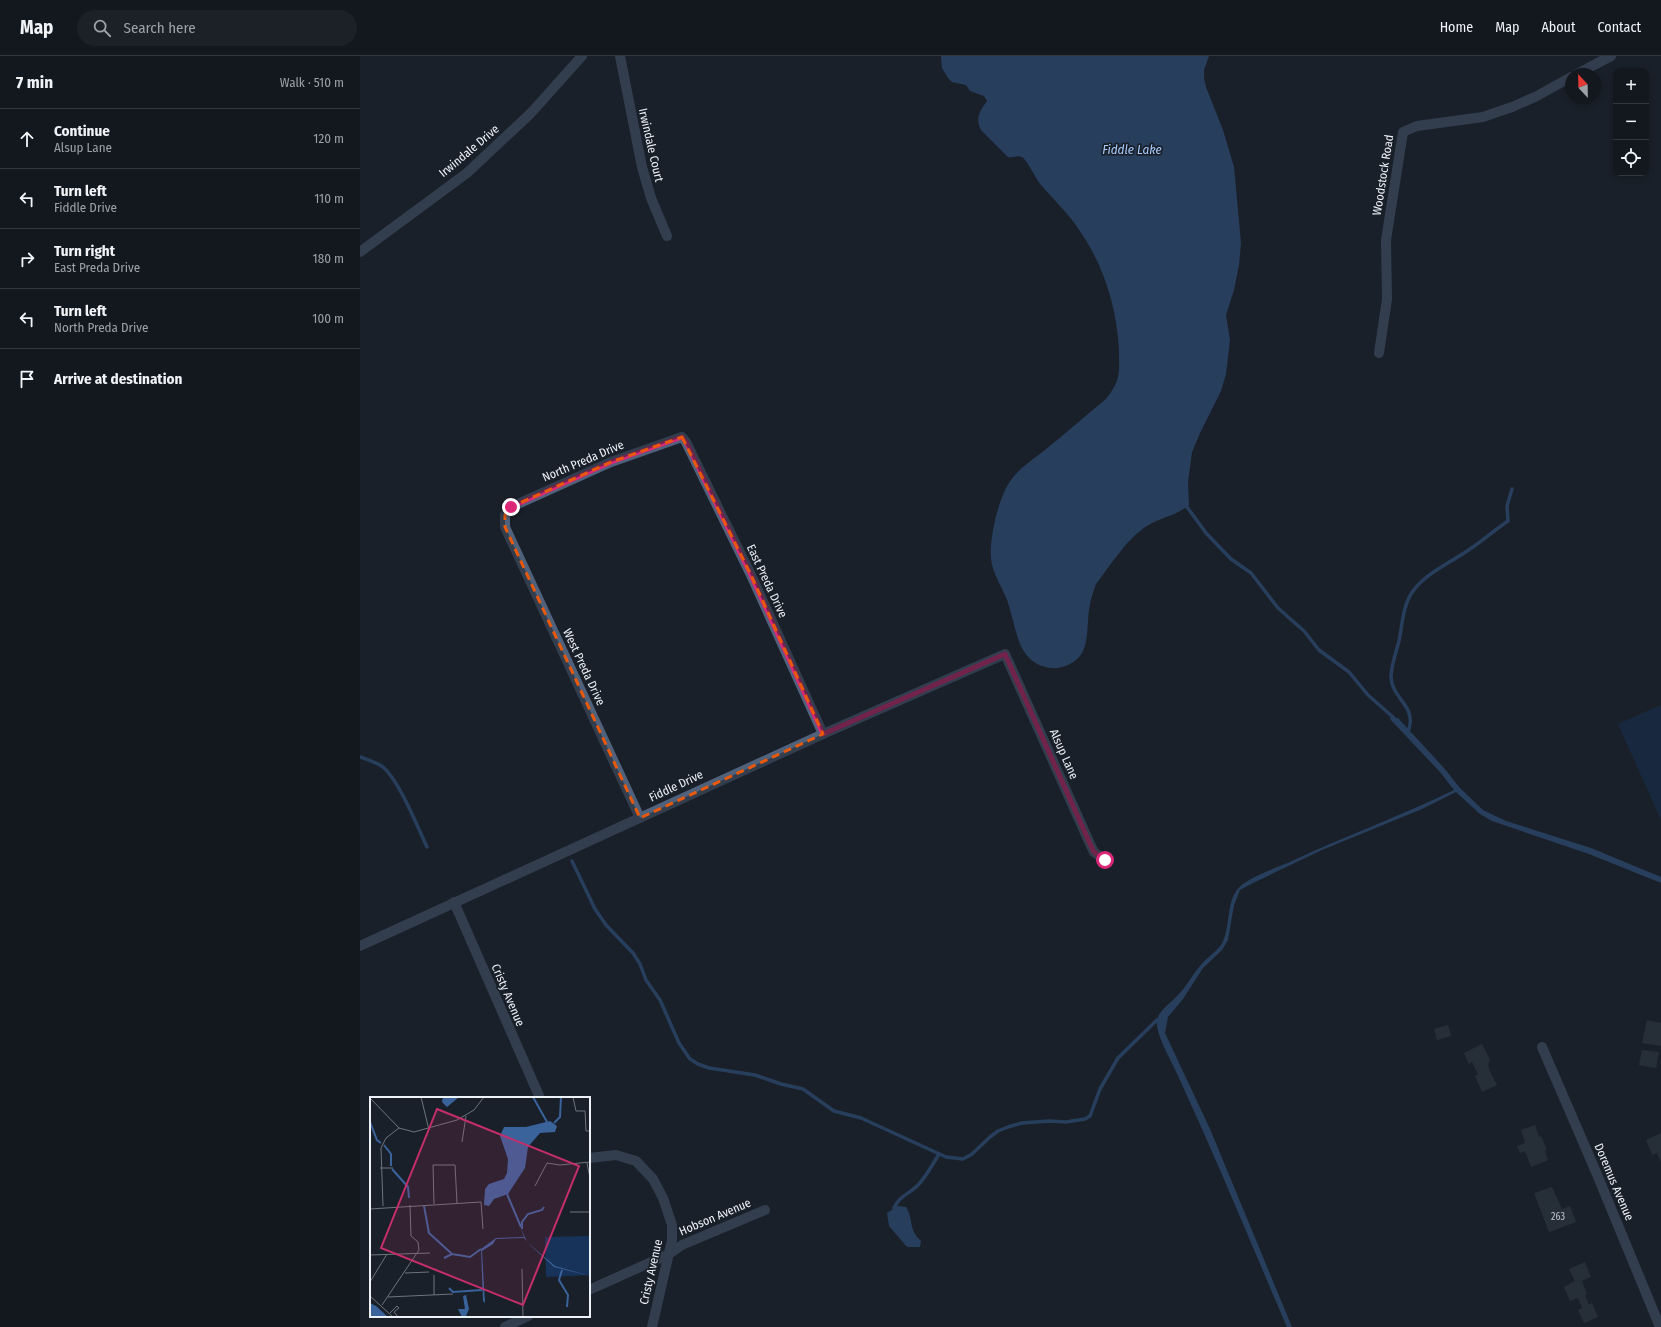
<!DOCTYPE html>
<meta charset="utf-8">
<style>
body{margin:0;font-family:"Fira Sans Condensed",sans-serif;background:#1c2128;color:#f1f3f6}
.controls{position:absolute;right:12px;top:12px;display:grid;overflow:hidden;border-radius:8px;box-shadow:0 2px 6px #0003}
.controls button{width:36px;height:36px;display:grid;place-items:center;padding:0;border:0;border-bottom:1px solid #32373d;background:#13181f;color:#f1f3f6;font:20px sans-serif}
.compass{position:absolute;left:1205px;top:12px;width:36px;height:36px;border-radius:50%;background:#13181f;box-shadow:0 2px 6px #0003;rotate:338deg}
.stop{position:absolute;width:12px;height:12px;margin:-9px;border:3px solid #db2777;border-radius:50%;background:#fff}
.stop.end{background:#db2777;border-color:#fff;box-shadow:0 1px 4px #0008}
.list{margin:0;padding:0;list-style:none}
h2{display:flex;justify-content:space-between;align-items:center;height:52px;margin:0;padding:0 16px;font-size:17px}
h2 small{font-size:13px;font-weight:400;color:#9da0a4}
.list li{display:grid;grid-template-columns:26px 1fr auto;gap:12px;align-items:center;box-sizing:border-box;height:60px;padding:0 16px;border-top:1px solid #32373d}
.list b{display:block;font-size:15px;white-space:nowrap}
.list p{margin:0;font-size:13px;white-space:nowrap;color:#9da0a4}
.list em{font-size:13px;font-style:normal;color:#9da0a4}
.icon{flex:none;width:22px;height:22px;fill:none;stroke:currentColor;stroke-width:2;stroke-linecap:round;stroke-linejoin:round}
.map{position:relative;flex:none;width:1301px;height:1271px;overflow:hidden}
header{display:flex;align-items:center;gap:24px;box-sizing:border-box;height:56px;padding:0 20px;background:#13181f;border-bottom:1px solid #32373d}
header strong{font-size:19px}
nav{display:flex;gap:22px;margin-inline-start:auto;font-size:14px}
.search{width:280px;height:36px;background:#1c2128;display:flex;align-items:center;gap:10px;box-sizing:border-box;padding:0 14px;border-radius:22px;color:#9da0a4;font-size:15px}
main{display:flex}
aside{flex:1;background:#13181f}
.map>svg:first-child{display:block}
.green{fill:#183359}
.water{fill:#3a629b}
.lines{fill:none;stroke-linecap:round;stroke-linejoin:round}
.stream{stroke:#3a629b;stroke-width:3.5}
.building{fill:#373f49}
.minor{stroke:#50617b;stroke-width:10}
.route{stroke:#db2777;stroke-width:5}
.marked{fill:none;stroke:#e8590c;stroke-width:3;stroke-dasharray:8 5;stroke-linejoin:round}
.labels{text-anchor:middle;stroke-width:3.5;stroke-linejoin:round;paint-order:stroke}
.number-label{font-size:10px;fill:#c0c5cd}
.street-label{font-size:12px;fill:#edf2f9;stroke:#192029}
.water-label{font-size:13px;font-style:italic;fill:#a8cafd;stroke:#192029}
.inset-river{fill:none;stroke:#3a629b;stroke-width:2}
.inset-road{fill:none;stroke:#6e747c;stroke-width:1}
.view{fill:#c62e6b;fill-opacity:0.15;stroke:#c62e6b;stroke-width:2}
.inset-edge{fill:none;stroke:#edf2f9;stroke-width:2}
</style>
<header>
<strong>Map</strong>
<div class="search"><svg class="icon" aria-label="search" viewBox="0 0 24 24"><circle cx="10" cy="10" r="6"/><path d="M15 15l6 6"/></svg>Search here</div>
<nav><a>Home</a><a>Map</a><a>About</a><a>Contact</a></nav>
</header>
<main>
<aside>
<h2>7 min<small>Walk · 510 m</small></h2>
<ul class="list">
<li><svg class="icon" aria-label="ahead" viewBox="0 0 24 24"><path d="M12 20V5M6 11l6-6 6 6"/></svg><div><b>Continue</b><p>Alsup Lane</p></div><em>120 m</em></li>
<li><svg class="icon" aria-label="left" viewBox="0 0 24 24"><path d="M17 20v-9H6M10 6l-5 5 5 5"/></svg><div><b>Turn left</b><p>Fiddle Drive</p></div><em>110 m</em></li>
<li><svg class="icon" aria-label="right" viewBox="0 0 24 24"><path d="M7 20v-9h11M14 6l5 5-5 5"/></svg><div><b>Turn right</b><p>East Preda Drive</p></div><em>180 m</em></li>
<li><svg class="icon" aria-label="left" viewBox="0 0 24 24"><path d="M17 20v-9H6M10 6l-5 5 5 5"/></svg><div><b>Turn left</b><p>North Preda Drive</p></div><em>100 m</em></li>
<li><svg class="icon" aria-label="arrive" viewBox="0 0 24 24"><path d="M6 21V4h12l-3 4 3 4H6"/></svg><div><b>Arrive at destination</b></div></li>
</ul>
</aside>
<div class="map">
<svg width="1301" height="1271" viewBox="0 0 1301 1271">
<rect width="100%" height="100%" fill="#192029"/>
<!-- green -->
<polygon class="green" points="1301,649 1301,764 1258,668"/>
<!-- water -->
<g class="water">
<path d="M581 0H849L844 14V22L846 31 863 74 874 111 881 187 879 209 874 234 866 259 870 284 866 318 861 335 840 377 832 396 828 426 829 449C816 460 801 461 787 470 766 483 752 508 736 528 733 536 730 545 729 554 727 567 729 591 719 601 713 608 701 613 692 612 658 609 657 575 649 550 645 534 632 519 631 502 629 482 639 440 651 424 659 412 674 403 685 394 706 377 725 360 746 343 750 338 754 332 757 325 760 316 759 305 759 295 757 249 742 204 715 168 705 154 692 142 681 129 676 123 667 104 662 101 658 99 653 102 648 101L621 74C615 62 620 55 627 45L624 40 610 35 606 29 592 26 588 22 582 12Z"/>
<path d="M1029 662H1038L1084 712 1100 732 1123 754 1146 765 1231 792 1301 821V827L1229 798 1132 765 1120 758 1096 736 1062 753 962 794 893 827 880 834 874 849 868 884 862 894 843 912 823 943 808 961 805 977 850 1073 932 1271H927C891 1188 857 1104 819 1022 813 1007 795 979 797 964 799 954 812 946 818 939 827 930 832 919 840 910 846 902 855 897 861 889 872 872 864 841 883 828 897 818 916 812 932 805 985 780 1041 760 1094 734L1080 716Z"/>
<path d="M538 1150 546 1151C554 1164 548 1173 561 1185L560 1191H547L529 1170 527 1157Z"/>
</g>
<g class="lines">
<!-- stream -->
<g class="stream">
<polyline points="827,451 846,477 871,503 891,517 918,552 944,575 959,594 989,616 1008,639 1034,662"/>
<path d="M1049 673C1056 649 1032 643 1031 621 1031 610 1036 596 1039 585 1042 570 1043 551 1051 538 1063 519 1086 509 1104 497 1119 488 1133 475 1148 465L1147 450 1152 433"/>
<path d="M0 701C8 704 16 706 23 711 40 726 57 770 67 791"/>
<polyline points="212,805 235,853 246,869 273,897 280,908 286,924 300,944 319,987 330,1003 338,1008 349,1012 395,1019 421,1028 443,1033 474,1055 501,1062 586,1101 603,1103 612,1098 630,1081 638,1075 648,1071 662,1067 689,1065 706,1066 725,1063 730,1060 740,1033 758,1002 797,964"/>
<path d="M534 1152C539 1140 551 1137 559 1128 567 1119 573 1108 579 1098"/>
</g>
</g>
<!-- building -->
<g class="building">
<polygon points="1287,964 1301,967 1301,990 1282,987"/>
<polygon points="1088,969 1091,980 1077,984 1074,973"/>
<polygon points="1122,988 1130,1004 1128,1008 1129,1013 1137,1029 1122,1036 1115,1020 1118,1018 1112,1006 1109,1008 1104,997"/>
<polygon points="1282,994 1299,996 1296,1012 1279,1009"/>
<polygon points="1175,1069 1179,1081 1181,1080 1187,1094 1185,1095 1188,1104 1171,1111 1165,1095 1160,1097 1157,1090 1165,1087 1161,1074"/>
<polygon points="1301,1077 1301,1106 1297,1097 1292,1099 1286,1084"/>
<polygon points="1192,1131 1202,1153 1210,1150 1216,1166 1189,1176 1174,1137"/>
<polygon points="1225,1206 1231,1221 1222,1225 1227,1238 1225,1239 1229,1249 1232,1247 1238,1261 1224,1267 1218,1254 1222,1252 1218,1242 1210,1245 1204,1231 1215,1225 1209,1213"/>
</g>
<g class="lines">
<!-- minor -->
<g class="minor">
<polyline points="260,0 282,111 291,142 307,180"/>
<polyline points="1217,18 1251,0"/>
<polyline points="0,196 107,117 171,57 222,0"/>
<polyline points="1019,297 1027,243 1026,184 1043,76 1057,70 1123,61 1152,51 1177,40 1211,21"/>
<polyline points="280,762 145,471 145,459 151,451 251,406 322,381 326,386 391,519 463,678"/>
<polyline points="94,846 180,1042"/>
<polyline points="0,890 463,678 645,598 731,790 734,796 745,804"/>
<polyline points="1182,991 1236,1116 1300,1271"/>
<polyline points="229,1102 256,1099 276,1105 293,1123 303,1142 312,1169 312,1184 292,1271"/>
<polyline points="229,1234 309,1198 322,1189 405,1154"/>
<polyline points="145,1271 168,1260"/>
</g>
</g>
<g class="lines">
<!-- route -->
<polyline class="route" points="151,451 251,406 322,381 326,386 391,519 463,678 645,598 731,790 734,796 745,804"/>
</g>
<!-- marked area -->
<path d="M0 0H1301V1271H0ZM322 381 391 519 463 678 280 762 145 471V459L151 451 251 406Z" fill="#192029" fill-opacity=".55" fill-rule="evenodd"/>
<path class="marked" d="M322 381 391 519 463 678 280 762 145 471V459L151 451 251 406Z"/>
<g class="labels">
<!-- number labels -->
<g class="number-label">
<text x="1198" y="1164">263</text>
</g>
<!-- street labels -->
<g class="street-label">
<text transform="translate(291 89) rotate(77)" y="4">Irwindale Court</text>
<text transform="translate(109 95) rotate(-40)" y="4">Irwindale Drive</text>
<text transform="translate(1023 119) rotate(-81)" y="4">Woodstock Road</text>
<text transform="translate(223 405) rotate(-23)" y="4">North Preda Drive</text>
<text transform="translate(407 525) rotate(65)" y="4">East Preda Drive</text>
<text transform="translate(224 611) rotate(65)" y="4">West Preda Drive</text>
<text transform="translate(704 698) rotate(66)" y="4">Alsup Lane</text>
<text transform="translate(316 730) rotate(-25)" y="4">Fiddle Drive</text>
<text transform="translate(148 939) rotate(67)" y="4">Cristy Avenue</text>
<text transform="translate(1254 1126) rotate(67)" y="4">Doremus Avenue</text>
<text transform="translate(355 1161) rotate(-23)" y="4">Hobson Avenue</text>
<text transform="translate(291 1216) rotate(-77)" y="4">Cristy Avenue</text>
</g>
<!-- water labels -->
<g class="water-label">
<text x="772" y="98">Fiddle Lake</text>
</g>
</g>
<!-- overview -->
<g transform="translate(10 1041)">
<rect width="220" height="220" fill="#192029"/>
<path d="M220 139V178L176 180 175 140Z" fill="#183359"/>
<path d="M73 0 80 1 89 0 77 10 72 5ZM180 24 187 29 185 35 170 36 158 50 155 71 138 97 124 102 119 109 114 108 115 92 119 87 134 82 137 76 138 62 130 39 134 30H156ZM150 129 157 145 185 169 220 179 184 170 158 146 154 141 126 142 123 147 112 154 115 206 113 204 111 152 126 141 154 140ZM96 198 99 212 96 219 92 220 88 212H95L93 199ZM0 206 6 209 18 220H0Z" fill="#3a629b"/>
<path class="inset-river" d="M163 0 177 25M0 25 7 43 11 46M184 26 190 20 191 0M14 48 21 57V69M22 72 38 90 39 101M137 97 151 130M54 109 59 136 82 157M152 132V125L158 117 172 113 174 110M74 161 82 157 100 160 111 152M192 173 189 183 198 198 197 210M79 191 83 195 112 193"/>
<path class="inset-road" d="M51 0 59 33M203 0 206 14H215L216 34H220M0 1 29 31 44 35 87 23 104 13 114 0M92 45 96 19M217 66 220 81M10 71H23M165 89 177 66 190 68 220 65M64 107 63 68H85L87 106M13 109 11 51 16 41 29 31M0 112 111 105 113 132M200 115H220M0 158 60 156M152 172 153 220M35 176 59 175M64 178V198M0 185 17 157M0 199 23 220M18 200 83 197M12 208 49 153 48 145 41 139 40 108M20 216 27 209 29 211 24 215 28 220"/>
<path class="view" d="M67 12 209 69 153 208 11 151Z"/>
<rect width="220" height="220" class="inset-edge"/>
</g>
</svg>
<div class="controls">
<button>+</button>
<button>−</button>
<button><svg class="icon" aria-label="locate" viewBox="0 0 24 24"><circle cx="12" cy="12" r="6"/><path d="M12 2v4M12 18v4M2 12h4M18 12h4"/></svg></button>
</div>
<svg class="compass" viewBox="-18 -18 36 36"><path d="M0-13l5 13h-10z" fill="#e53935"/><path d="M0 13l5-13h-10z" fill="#9da0a4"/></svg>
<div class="stop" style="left:745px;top:804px"></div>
<div class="stop end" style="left:151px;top:451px"></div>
</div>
</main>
